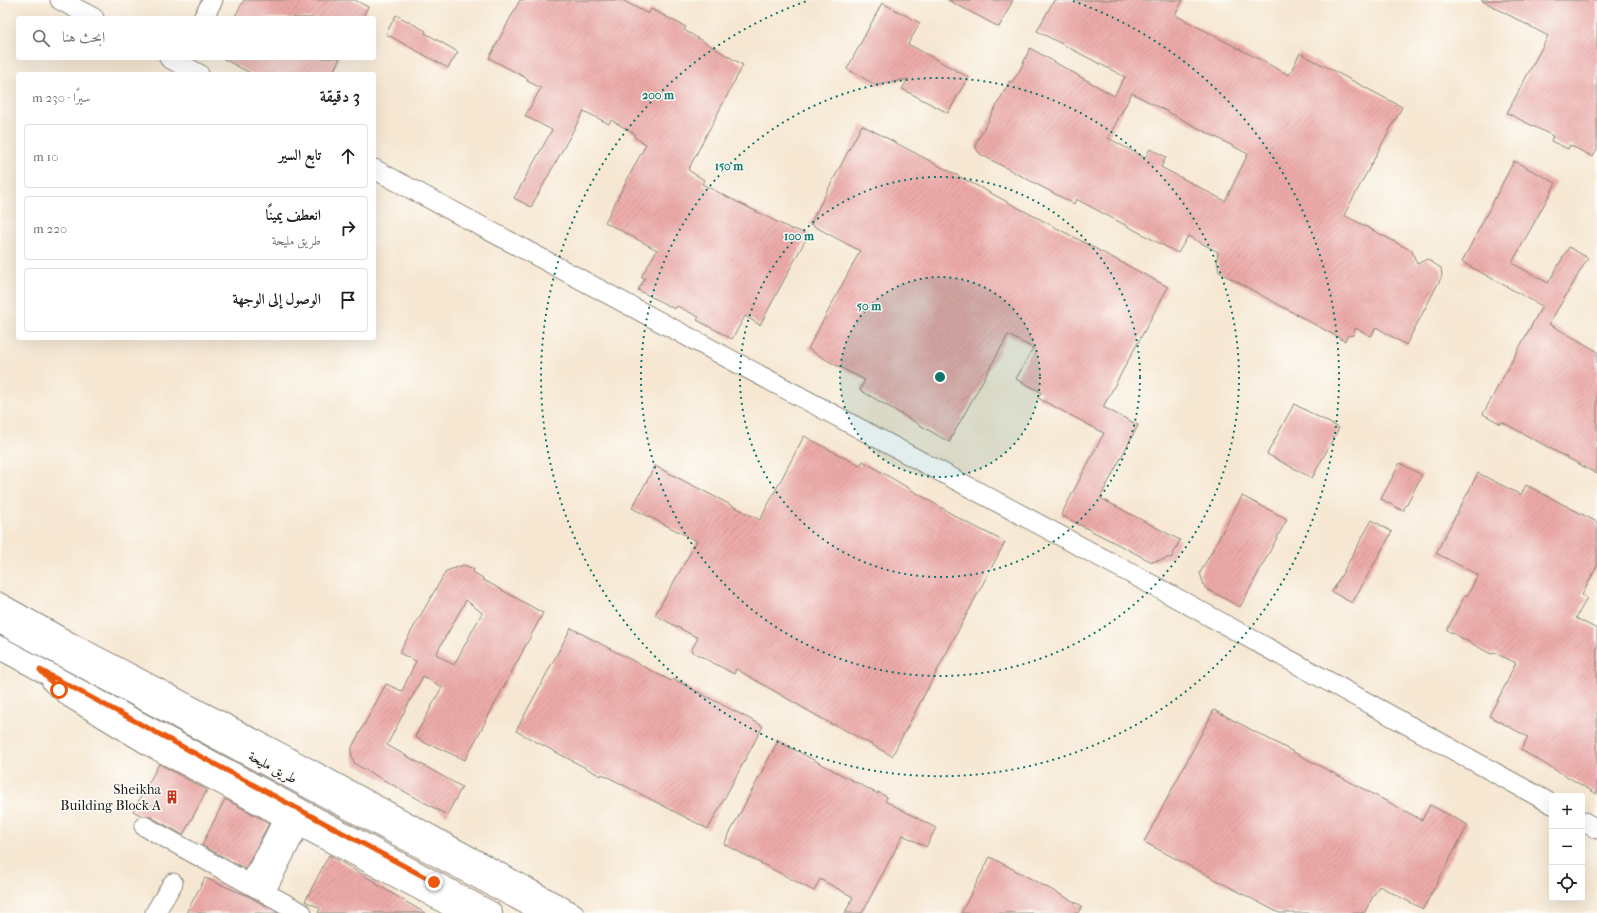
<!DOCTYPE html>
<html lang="ar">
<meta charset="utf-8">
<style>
body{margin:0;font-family:"IM FELL French Canon",Amiri,serif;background:#f2f2f2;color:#222;direction:rtl}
.controls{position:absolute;right:12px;bottom:12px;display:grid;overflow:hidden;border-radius:4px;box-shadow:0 4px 16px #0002}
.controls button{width:36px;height:36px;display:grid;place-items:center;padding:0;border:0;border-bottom:1px solid #e0e0e0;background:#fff;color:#222;font:20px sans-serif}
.stop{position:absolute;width:12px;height:12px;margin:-9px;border:3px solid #ea580c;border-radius:50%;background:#fff}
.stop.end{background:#ea580c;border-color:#fff;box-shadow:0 1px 4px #0008}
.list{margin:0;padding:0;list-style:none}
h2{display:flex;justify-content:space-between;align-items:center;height:52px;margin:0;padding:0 16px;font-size:17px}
h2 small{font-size:13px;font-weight:400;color:#767676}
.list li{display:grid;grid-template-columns:26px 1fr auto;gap:12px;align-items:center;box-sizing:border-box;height:64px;margin:0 8px 8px;padding:0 8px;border:1px solid #e0e0e0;border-radius:4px}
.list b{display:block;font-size:15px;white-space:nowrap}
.list p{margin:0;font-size:13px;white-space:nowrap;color:#767676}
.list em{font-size:13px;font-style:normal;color:#767676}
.icon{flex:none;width:22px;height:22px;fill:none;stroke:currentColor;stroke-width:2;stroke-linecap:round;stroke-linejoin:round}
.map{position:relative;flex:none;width:1597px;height:913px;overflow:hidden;direction:ltr}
.search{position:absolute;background:#fff;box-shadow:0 4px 16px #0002;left:16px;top:16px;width:360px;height:44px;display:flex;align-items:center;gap:10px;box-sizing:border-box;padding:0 14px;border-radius:4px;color:#767676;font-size:15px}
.panel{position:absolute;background:#fff;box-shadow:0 4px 16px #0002;left:16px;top:72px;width:360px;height:268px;border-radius:4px;direction:rtl}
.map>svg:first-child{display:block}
.building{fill:url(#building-hatch);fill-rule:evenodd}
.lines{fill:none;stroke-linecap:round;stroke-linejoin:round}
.minor-casing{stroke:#898277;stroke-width:21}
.major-casing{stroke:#898277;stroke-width:24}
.minor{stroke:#fff;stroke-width:19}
.major{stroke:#fff;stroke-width:22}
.route{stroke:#ea580c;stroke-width:5}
.ring{fill:none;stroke:#0f766e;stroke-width:2;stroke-dasharray:2 4}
.labels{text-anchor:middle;stroke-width:3;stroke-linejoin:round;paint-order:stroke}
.street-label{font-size:14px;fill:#1c1c1c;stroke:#fdfcf7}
.poi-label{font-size:14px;fill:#1c1c1c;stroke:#fdfcf7;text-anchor:end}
.centre{fill:#0f766e;stroke:#fdfcf7;stroke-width:2}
.ring-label{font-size:12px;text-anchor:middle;font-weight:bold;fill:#0f766e;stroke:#fdfcf7;stroke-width:3;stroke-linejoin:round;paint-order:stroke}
</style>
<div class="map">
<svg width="1597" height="913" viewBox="0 0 1597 913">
<defs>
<pattern id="building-hatch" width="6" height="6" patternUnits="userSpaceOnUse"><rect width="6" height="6" fill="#ecaaa8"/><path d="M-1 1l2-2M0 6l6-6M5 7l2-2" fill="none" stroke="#ca9290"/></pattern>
</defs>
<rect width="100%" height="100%" fill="#fdfcf7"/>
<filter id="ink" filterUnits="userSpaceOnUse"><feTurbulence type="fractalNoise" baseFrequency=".025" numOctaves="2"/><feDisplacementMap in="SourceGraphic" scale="8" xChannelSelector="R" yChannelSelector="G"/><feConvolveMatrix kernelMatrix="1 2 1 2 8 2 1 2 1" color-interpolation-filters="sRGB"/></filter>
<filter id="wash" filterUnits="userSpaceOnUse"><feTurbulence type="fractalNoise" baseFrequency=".012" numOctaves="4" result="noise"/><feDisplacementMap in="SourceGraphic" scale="16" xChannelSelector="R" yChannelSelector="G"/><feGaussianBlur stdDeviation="0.9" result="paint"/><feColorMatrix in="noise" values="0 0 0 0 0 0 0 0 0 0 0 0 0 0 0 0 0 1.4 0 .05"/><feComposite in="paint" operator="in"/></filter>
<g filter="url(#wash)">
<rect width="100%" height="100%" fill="#f6e7d2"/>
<g id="blocks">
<!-- building -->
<g class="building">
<polygon points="244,0 355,0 368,7 362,18 234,18"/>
<polygon points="520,0 622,0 648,14 651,9 686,27 684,30 743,65 688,170 704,180 702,184 793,230 794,229 808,235 760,325 745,316 732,339 697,320 699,317 677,306 675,309 638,290 645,278 641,277 657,250 605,222 646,144 634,137 635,134 611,120 609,124 584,111 531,207 514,198 552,130 525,116 541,88 527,81 528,79 489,58"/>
<polygon points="948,0 1013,0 999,27"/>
<path d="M1054 0H1183L1175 15 1289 75 1300 53 1402 107 1344 215 1412 251 1417 264 1427 259 1441 268 1442 276 1406 345 1376 327 1371 336 1355 328 1353 335 1347 336 1345 341 1219 272 1217 259 1218 252 1188 236 1178 253 1076 199 1074 204 980 154 976 148V143L1010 81 1012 82 1019 72 1030 48 1114 96 1125 77 1037 31ZM1132 93 1248 154 1225 201 1161 167 1166 157 1150 149 1145 158 1108 138Z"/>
<polygon points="1481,0 1597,0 1597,150 1593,157 1570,145 1568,149 1551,141 1553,136 1507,113 1548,36"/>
<polygon points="882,3 920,23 908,44 968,77 948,113 902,89 908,79 876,85 847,69"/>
<polygon points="396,15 426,31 425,33 458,52 448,68 386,34"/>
<polygon points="222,58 340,58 332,74 252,74"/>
<polygon points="862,125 1168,287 1103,407 1138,425 1100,498 1180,540 1172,557 1152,562 1061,515 1104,433 1038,398 1041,392 1016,379 1033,348 1008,335 949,442 860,390 865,380 832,363 808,349 860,251 810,224"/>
<polygon points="1514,161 1556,183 1512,263 1548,283 1569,247 1588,258 1549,324 1597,351 1597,474 1502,422 1501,424 1483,414 1542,306 1462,262"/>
<polygon points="1294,404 1339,428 1312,478 1267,454"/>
<polygon points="804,436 860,466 863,461 962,520 1005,542 892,756 834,724 833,725 736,669 734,674 691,651 698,638 655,615 697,541 632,508 655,466 760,520"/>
<polygon points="1400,463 1422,475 1403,511 1381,499"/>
<polygon points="1478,473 1521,495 1526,485 1597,522 1597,566 1582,595 1587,598 1576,618 1597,629 1597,794 1521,750 1528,737 1489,716 1510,676 1509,676 1516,663 1495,653 1491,654 1447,630 1465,595 1467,596 1478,575 1436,553"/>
<polygon points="1242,496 1287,519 1240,607 1205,588 1200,573"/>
<polygon points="1372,520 1392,532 1352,603 1332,592"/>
<path d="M464 565 474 569 473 572 483 578 482 579 543 613 465 760 432 745 431 746 415 737 442 687 423 676 387 745 462 787 447 815 355 764 352 757 351 751 352 747 386 684 402 691 416 661 399 653 446 571ZM466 600 482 613 454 665 436 654Z"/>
<polygon points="571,628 671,681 673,679 763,726 708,829 602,774 601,776 516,731"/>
<polygon points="1214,710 1422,820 1430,805 1468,825 1423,909 1379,886 1364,913 1279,913 1144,842"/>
<polygon points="778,741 878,794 878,792 887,797 885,801 936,828 926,847 903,835 862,913 845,913 853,897 820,879 814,891 724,844"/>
<polygon points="159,764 207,790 183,835 149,816 142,816 133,811"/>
<polygon points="225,799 269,823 245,869 202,845"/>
<polygon points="329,855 377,883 376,884 425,913 318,913 320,908 305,901"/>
<polygon points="990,857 1082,906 1078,913 961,913"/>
<polygon points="205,878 248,896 279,913 186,913"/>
</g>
</g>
</g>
<g filter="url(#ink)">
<use href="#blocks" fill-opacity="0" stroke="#898277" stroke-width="1"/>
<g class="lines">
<!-- minor casing -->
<g class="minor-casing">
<g id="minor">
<polyline points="60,0 94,18"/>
<polyline points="203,18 213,0"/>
<polyline points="169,58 199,74"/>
<polyline points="374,169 1160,589 1552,804"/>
<polyline points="0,603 70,642 283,754 574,913"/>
<polyline points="52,683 70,698 149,746 440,901 460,913"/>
<polyline points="1582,821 1597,829"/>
<polyline points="144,826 302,913"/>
<polyline points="250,884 284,818"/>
<polyline points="265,892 299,826"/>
<polyline points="155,913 173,883"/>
</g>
</g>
<!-- major casing -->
<g class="major-casing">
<g id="major">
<polyline points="0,622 545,913"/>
<polyline points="0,648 491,913"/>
</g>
</g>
<!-- minor -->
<use href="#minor" class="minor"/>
<!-- major -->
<use href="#major" class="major"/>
</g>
</g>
<g class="lines" filter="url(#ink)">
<!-- route -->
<polyline class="route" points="59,690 40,670 434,882"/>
</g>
<!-- distance rings -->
<circle cx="940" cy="377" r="100" fill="#0f766e" fill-opacity=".12"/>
<g class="ring">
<circle cx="940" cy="377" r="100"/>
<circle cx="940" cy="377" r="200"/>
<circle cx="940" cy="377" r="299"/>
<path d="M1073 1A399 399 0 1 1 807 1"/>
</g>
<!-- icons -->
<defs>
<g id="building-bare" transform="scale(1.08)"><path d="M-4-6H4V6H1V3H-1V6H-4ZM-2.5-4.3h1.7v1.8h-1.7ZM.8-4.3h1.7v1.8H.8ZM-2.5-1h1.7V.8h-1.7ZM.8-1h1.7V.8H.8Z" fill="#c8321e" stroke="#fdfcf7" stroke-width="2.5" paint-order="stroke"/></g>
</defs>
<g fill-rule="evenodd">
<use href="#building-bare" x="172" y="797"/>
</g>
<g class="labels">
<!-- street labels -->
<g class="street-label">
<text transform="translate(273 767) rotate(28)" y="5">طريق مليحة</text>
</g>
<!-- poi labels -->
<g class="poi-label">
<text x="161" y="794">Sheikha<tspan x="161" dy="16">Building Block A</tspan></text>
</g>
</g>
<circle cx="940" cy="377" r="6" class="centre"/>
<g class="ring-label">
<text x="658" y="99">200 m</text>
<text x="729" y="170">150 m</text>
<text x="799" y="240">100 m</text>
<text x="869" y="310">50 m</text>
</g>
</svg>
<div class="controls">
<button>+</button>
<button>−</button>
<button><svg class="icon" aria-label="locate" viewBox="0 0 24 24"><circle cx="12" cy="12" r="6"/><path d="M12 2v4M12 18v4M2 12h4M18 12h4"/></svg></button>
</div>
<div class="stop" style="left:59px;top:690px"></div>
<div class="stop end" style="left:434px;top:882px"></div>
<div class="search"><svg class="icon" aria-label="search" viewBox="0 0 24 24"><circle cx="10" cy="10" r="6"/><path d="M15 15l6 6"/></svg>ابحث هنا</div>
<section class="panel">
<h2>3 دقيقة<small>سيرًا · 230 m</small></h2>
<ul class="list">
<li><svg class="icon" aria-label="ahead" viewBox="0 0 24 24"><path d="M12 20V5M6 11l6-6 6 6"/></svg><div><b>تابع السير</b></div><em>10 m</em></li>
<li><svg class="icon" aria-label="right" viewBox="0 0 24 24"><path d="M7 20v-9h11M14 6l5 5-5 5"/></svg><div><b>انعطف يمينًا</b><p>طريق مليحة</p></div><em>220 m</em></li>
<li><svg class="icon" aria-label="arrive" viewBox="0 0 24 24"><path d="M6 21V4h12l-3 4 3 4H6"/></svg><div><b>الوصول إلى الوجهة</b></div></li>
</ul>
</section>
</div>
